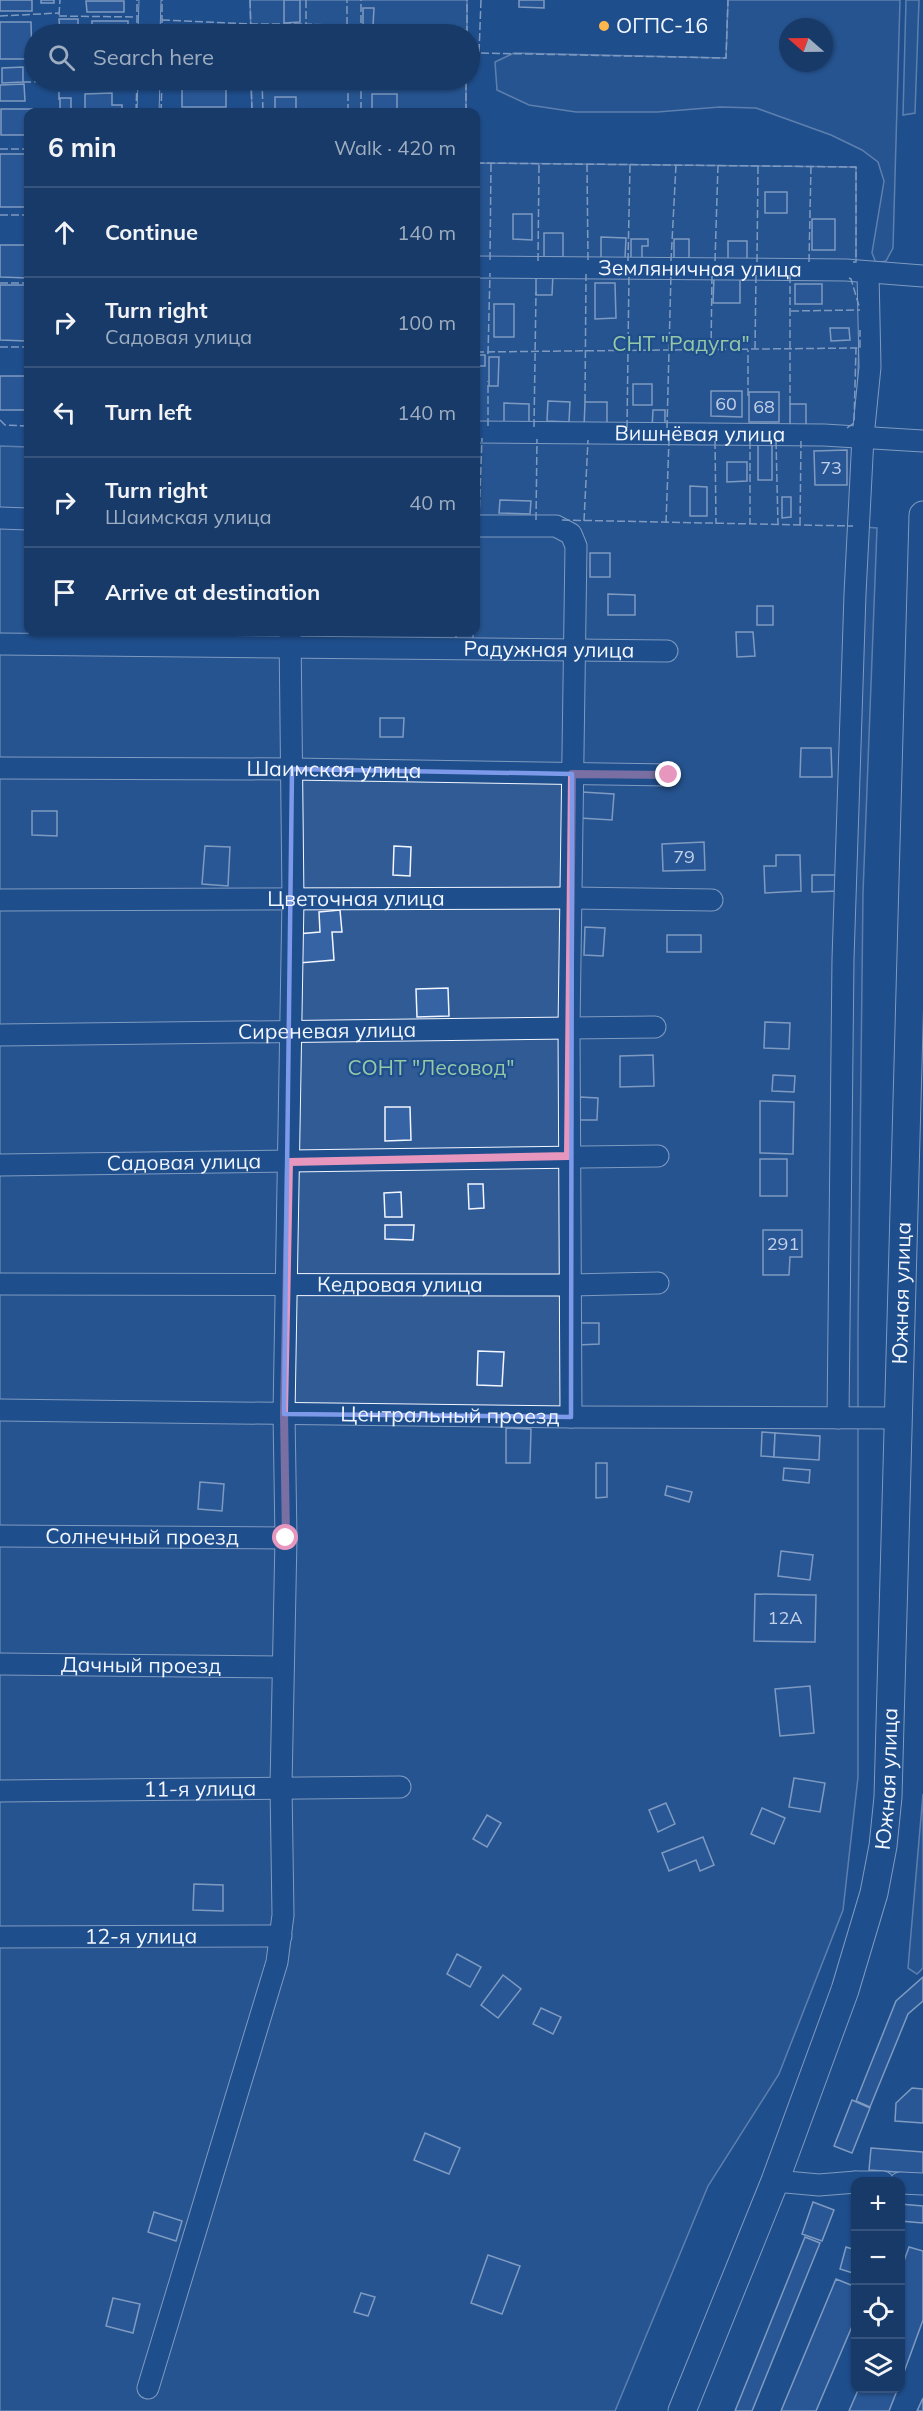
<!DOCTYPE html>
<meta charset="utf-8">
<style>
body{margin:0;font-family:Mulish,sans-serif;background:#20416f;color:#f1f3f6}
.controls{position:absolute;right:18px;bottom:18px;display:grid;overflow:hidden;border-radius:12px;box-shadow:0 2px 4px #0004}
.controls button{width:54px;height:54px;display:grid;place-items:center;padding:0;border:0;border-bottom:2px solid #36547d;background:#173a69;color:#f1f3f6;font:30px sans-serif}
.compass{position:absolute;left:779px;top:18px;width:54px;height:54px;border-radius:50%;background:#173a69;box-shadow:0 2px 4px #0004;rotate:290deg}
.stop{position:absolute;width:18px;height:18px;margin:-14px;border:4px solid #e797bd;border-radius:50%;background:#fff}
.stop.end{background:#e797bd;border-color:#fff;box-shadow:0 2px 6px #0008}
.list{margin:0;padding:0;list-style:none}
h2{display:flex;justify-content:space-between;align-items:center;height:78px;margin:0;padding:0 24px;font-size:26px}
h2 small{font-size:20px;font-weight:400;color:#9eadc0}
.list li{display:grid;grid-template-columns:39px 1fr auto;gap:18px;align-items:center;box-sizing:border-box;height:90px;padding:0 24px;border-top:2px solid #36547d}
.list b{display:block;font-size:22px;white-space:nowrap}
.list p{margin:0;font-size:20px;white-space:nowrap;color:#9eadc0}
.list em{font-size:20px;font-style:normal;color:#9eadc0}
.icon{flex:none;width:33px;height:33px;fill:none;stroke:currentColor;stroke-width:2;stroke-linecap:round;stroke-linejoin:round}
.map{position:relative;flex:none;width:923px;height:2411px;overflow:hidden}
.search{position:absolute;background:#173a69;box-shadow:0 2px 4px #0004;left:24px;top:24px;width:456px;height:66px;display:flex;align-items:center;gap:15px;box-sizing:border-box;padding:0 21px;border-radius:33px;color:#9eadc0;font-size:22px}
.panel{position:absolute;background:#173a69;box-shadow:0 2px 4px #0004;left:24px;top:108px;width:456px;height:528px;border-radius:12px}
.map>svg:first-child{display:block}
.built{fill:#305b95;stroke:#a8bbd7;stroke-width:1.5;fill-rule:evenodd}
.building{fill:#3563a3;stroke:#f2f6ff;stroke-width:1.5}
.lines{fill:none;stroke-linecap:round;stroke-linejoin:round}
.minor-casing{stroke:#f2f6ff;stroke-width:23}
.major-casing{stroke:#f2f6ff;stroke-width:29}
.minor{stroke:#1f4e8c;stroke-width:21}
.major{stroke:#1f4e8c;stroke-width:27}
.fence{stroke:#f2f6ff;stroke-width:1.5;stroke-dasharray:8 3;stroke-linecap:butt}
.route{stroke:#e797bd;stroke-width:8}
.marked{fill:none;stroke:#7d9aea;stroke-width:4.5;stroke-linejoin:round}
.poi-dot{fill:#ffb74d;stroke:#1f4e8c;stroke-width:2}
.labels{text-anchor:middle;stroke-width:4.5;stroke-linejoin:round;paint-order:stroke}
.number-label{font-size:18px;fill:#c3d1e8}
.poi-label{font-size:21px;fill:#f2f6ff;stroke:#1f4e8c;text-anchor:start}
.street-label{font-size:21px;fill:#f2f6ff;stroke:#1f4e8c}
.park-label{font-size:21px;fill:#97c8a6;stroke:#1f4e8c}
</style>
<div class="map">
<svg width="923" height="2411" viewBox="0 0 923 2411">
<rect width="100%" height="100%" fill="#1f4e8c"/>
<!-- built -->
<g class="built">
<polygon points="250,0 467,0 467,34 251,34"/>
<path d="M728 0H900L893 248 886 261 876 263 872 253 884 181 878 162 862 150 831 135 756 108 720 107 657 112H576L529 105 497 90 495 62 514 53 726 58ZM788 27H824V63H788Z"/>
<polygon points="906,0 919,0 915,113 903,115"/>
<polygon points="251,80 466,80 466,112 252,112"/>
<polygon points="476,163 856,167 856,262 860,310 853,526 877,528 863,893 858,1330 858,1777 843,1910 779,2074 708,2186 615,2411 0,2411 0,446 28,447 28,632 476,632"/>
<polygon points="923,1794 923,1968 917,1974 908,1968"/>
</g>
<!-- building -->
<g class="building">
<rect x="0" y="0" width="32" height="11"/>
<rect x="41" y="0" width="13" height="3"/>
<polygon points="284,0 300,0 300,22 284,23"/>
<polygon points="519,0 544,0 544,8 519,7"/>
<polygon points="86,1 124,1 124,12 87,12"/>
<polygon points="363,8 374,8 373,26 363,26"/>
<polygon points="59,19 78,19 78,34 60,34"/>
<rect x="92" y="21" width="36" height="13"/>
<polygon points="0,22 31,22 32,59 0,59"/>
<rect x="176" y="27" width="28" height="7"/>
<rect x="219" y="28" width="28" height="6"/>
<polygon points="23,67 23,82 2,83 2,68"/>
<rect x="99" y="80" width="27" height="1"/>
<rect x="182" y="80" width="44" height="27"/>
<rect x="324" y="80" width="22" height="4"/>
<polygon points="24,84 25,101 0,101 0,85"/>
<polygon points="112,93 112,105 122,105 122,112 85,112 85,94"/>
<rect x="372" y="94" width="25" height="18"/>
<rect x="275" y="97" width="21" height="15"/>
<rect x="60" y="98" width="11" height="14"/>
<polygon points="1,109 32,109 32,112 28,112 28,135 1,135"/>
<rect x="0" y="154" width="28" height="53"/>
<rect x="765" y="192" width="22" height="21"/>
<polygon points="513,214 532,214 532,240 513,239"/>
<rect x="812" y="219" width="23" height="31"/>
<rect x="544" y="233" width="19" height="24"/>
<polygon points="601,237 626,238 625,258 601,258"/>
<polygon points="631,239 648,239 648,246 642,246 642,259 631,259"/>
<rect x="674" y="239" width="15" height="20"/>
<rect x="728" y="241" width="19" height="18"/>
<polygon points="0,245 28,245 28,278 0,277"/>
<polygon points="536,274 553,274 552,295 536,295"/>
<polygon points="714,277 740,278 740,303 713,303"/>
<polygon points="595,283 615,283 616,318 595,319"/>
<rect x="795" y="284" width="27" height="20"/>
<polygon points="0,285 26,285 26,341 0,340"/>
<rect x="494" y="304" width="20" height="33"/>
<polygon points="830,328 849,328 850,340 831,341"/>
<rect x="476" y="355" width="9" height="11"/>
<polygon points="489,357 499,357 498,386 489,386"/>
<rect x="0" y="376" width="28" height="34"/>
<rect x="633" y="384" width="19" height="21"/>
<polygon points="711,391 742,391 742,417 711,416"/>
<rect x="749" y="392" width="30" height="30"/>
<polygon points="548,401 570,402 569,422 547,421"/>
<polygon points="585,402 607,402 607,428 584,428"/>
<polygon points="504,403 529,404 529,427 504,427"/>
<rect x="790" y="404" width="16" height="25"/>
<polygon points="653,410 665,410 665,428 652,428"/>
<rect x="758" y="444" width="14" height="36"/>
<polygon points="847,450 847,485 815,485 814,451"/>
<polygon points="727,462 747,462 747,481 727,482"/>
<polygon points="690,486 707,487 707,516 690,516"/>
<polygon points="782,497 791,497 791,517 782,518"/>
<polygon points="500,500 531,501 530,514 499,513"/>
<rect x="590" y="553" width="20" height="24"/>
<polygon points="608,594 635,595 635,615 608,615"/>
<rect x="757" y="606" width="16" height="19"/>
<rect x="456" y="632" width="17" height="9"/>
<polygon points="736,632 753,632 755,656 737,657"/>
<polygon points="380,718 404,718 403,737 380,737"/>
<polygon points="801,748 831,748 832,777 800,777"/>
<polygon points="582,792 614,794 612,820 580,818"/>
<polygon points="32,811 57,811 57,836 32,835"/>
<polygon points="704,842 705,870 663,871 662,844"/>
<polygon points="205,846 230,847 228,886 202,884"/>
<polygon points="394,846 411,847 410,876 393,875"/>
<polygon points="776,855 800,855 801,891 765,893 764,866 776,866"/>
<polygon points="812,875 839,875 839,891 812,892"/>
<polygon points="340,910 342,932 332,932 334,960 299,963 297,934 320,932 319,912"/>
<polygon points="585,927 605,928 603,956 584,955"/>
<rect x="667" y="935" width="34" height="17"/>
<polygon points="448,988 449,1016 417,1017 416,989"/>
<polygon points="765,1022 790,1023 789,1049 764,1048"/>
<polygon points="653,1055 654,1086 620,1087 620,1056"/>
<polygon points="773,1075 795,1076 794,1092 772,1091"/>
<polygon points="580,1097 598,1098 597,1120 580,1120"/>
<polygon points="760,1101 794,1102 793,1154 760,1153"/>
<polygon points="385,1107 410,1107 411,1140 385,1141"/>
<rect x="760" y="1159" width="27" height="37"/>
<polygon points="468,1184 483,1184 484,1208 469,1209"/>
<polygon points="401,1192 402,1217 385,1217 384,1193"/>
<polygon points="385,1225 414,1225 413,1240 385,1239"/>
<polygon points="763,1230 802,1230 802,1257 790,1257 789,1275 763,1275"/>
<polygon points="578,1323 599,1323 599,1344 578,1345"/>
<polygon points="478,1351 504,1352 502,1386 477,1385"/>
<polygon points="506,1428 531,1429 530,1463 506,1463"/>
<polygon points="762,1432 775,1433 774,1457 761,1456"/>
<polygon points="775,1433 820,1436 819,1460 774,1457"/>
<polygon points="596,1463 607,1463 607,1497 596,1498"/>
<polygon points="784,1468 810,1470 809,1483 783,1480"/>
<polygon points="200,1482 224,1484 222,1511 198,1509"/>
<polygon points="667,1486 692,1492 689,1502 665,1495"/>
<polygon points="781,1551 813,1555 810,1580 778,1576"/>
<polygon points="755,1594 816,1595 815,1642 754,1641"/>
<polygon points="810,1686 814,1733 780,1736 775,1689"/>
<polygon points="794,1778 825,1783 820,1812 789,1807"/>
<polygon points="666,1803 675,1824 658,1832 649,1810"/>
<polygon points="762,1808 785,1818 774,1844 751,1834"/>
<polygon points="487,1815 501,1823 487,1847 473,1839"/>
<polygon points="703,1837 714,1865 700,1871 696,1860 669,1871 662,1853"/>
<polygon points="194,1884 223,1885 223,1911 193,1910"/>
<polygon points="457,1954 481,1967 470,1987 447,1974"/>
<polygon points="503,1975 521,1989 498,2018 481,2005"/>
<polygon points="923,1977 923,2001 908,2014 870,2107 856,2101 896,2001"/>
<polygon points="541,2008 561,2017 553,2034 533,2024"/>
<polygon points="912,2088 923,2089 923,2123 895,2121 896,2103"/>
<polygon points="852,2100 870,2108 852,2153 834,2146"/>
<polygon points="425,2133 460,2148 449,2174 414,2160"/>
<polygon points="871,2148 923,2152 923,2174 869,2170"/>
<polygon points="813,2202 834,2210 822,2241 802,2234"/>
<polygon points="900,2204 923,2206 923,2223 900,2221"/>
<polygon points="154,2212 182,2221 176,2241 148,2232"/>
<polygon points="805,2237 820,2243 752,2411 735,2411"/>
<polygon points="846,2247 856,2250 856,2274 840,2269"/>
<polygon points="909,2247 923,2251 923,2320 900,2383 900,2272"/>
<polygon points="488,2255 520,2266 502,2314 471,2303"/>
<polygon points="836,2279 856,2287 856,2317 816,2411 781,2411"/>
<polygon points="361,2293 375,2297 368,2316 354,2312"/>
<polygon points="113,2298 140,2304 133,2333 106,2326"/>
<polygon points="859,2388 898,2388 889,2411 849,2411"/>
<polygon points="923,2398 923,2411 917,2411"/>
</g>
<g class="lines">
<!-- minor casing -->
<g class="minor-casing">
<g id="minor">
<polyline points="149,34 150,0"/>
<polyline points="148,112 149,80"/>
<path id="s1" d="M476 267 846 270 923 276"/>
<path id="s2" d="M476 432 824 435 923 441"/>
<polyline points="0,518 28,519"/>
<polyline points="476,526 556,526 571,534 576,546 569,1028 571,1417"/>
<path id="s3" d="M0 644 667 651"/>
<path id="s4" d="M0 768 292 769 669 775"/>
<path id="s5" d="M0 900 570 898 712 900"/>
<path id="s6" d="M0 1035 655 1027"/>
<path id="s7" d="M0 1165 658 1156"/>
<path id="s8" d="M0 1284 571 1285 658 1283"/>
<path id="s9" d="M0 1410 571 1417 900 1418"/>
<polyline points="838,1418 843,959 855,594 863,437 870,367 868,273"/>
<path id="s10" d="M0 1536 286 1538"/>
<path id="s11" d="M0 1664 283 1667"/>
<path id="s12" d="M0 1791 400 1787"/>
<path id="s13" d="M0 1937 281 1936"/>
<polyline points="775,2181 819,2185 856,2182"/>
<polyline points="856,2182 883,2182"/>
<polyline points="900,2183 923,2184"/>
<polyline points="148,2388 277,1962 283,1915 281,1786 286,1538 284,1414 293,900 290,632"/>
</g>
</g>
<!-- major casing -->
<g class="major-casing">
<g id="major">
<path id="s14" d="M682 2411 775 2181 845 1990 874 1893 883 1846 888 1797 923 515"/>
</g>
</g>
<!-- minor -->
<use href="#minor" class="minor"/>
<!-- major -->
<use href="#major" class="major"/>
<!-- fence -->
<g class="fence">
<polyline points="250,0 251,34"/>
<polyline points="306,0 306,24 347,26 347,0"/>
<polyline points="481,0 479,53 726,58 728,0"/>
<polyline points="59,15 60,0"/>
<polyline points="0,16 59,13"/>
<polyline points="59,16 136,17"/>
<polyline points="162,20 250,24 306,24"/>
<polyline points="361,29 467,30"/>
<polyline points="137,34 137,0"/>
<polyline points="162,34 162,0"/>
<polyline points="361,34 361,0"/>
<polyline points="467,34 467,0"/>
<polyline points="251,80 252,112"/>
<polyline points="262,80 263,112"/>
<polyline points="361,80 361,112"/>
<polyline points="122,81 137,81"/>
<polyline points="23,82 101,81"/>
<polyline points="262,82 324,84"/>
<polyline points="59,100 59,80"/>
<polyline points="136,112 137,80"/>
<polyline points="161,112 162,80"/>
<polyline points="348,112 348,80"/>
<polyline points="466,112 466,80"/>
<polyline points="0,149 28,149"/>
<polyline points="476,163 856,167 856,262 853,262"/>
<polyline points="587,164 588,261"/>
<polyline points="0,215 28,215"/>
<polyline points="490,260 491,163"/>
<polyline points="538,261 539,164"/>
<polyline points="628,261 630,165"/>
<polyline points="671,261 676,165"/>
<polyline points="715,261 718,165"/>
<polyline points="757,262 758,166"/>
<polyline points="809,262 811,166"/>
<polyline points="849,278 851,279 859,306"/>
<polyline points="0,283 28,283"/>
<polyline points="791,311 860,310"/>
<polyline points="0,347 28,347"/>
<polyline points="755,349 756,275"/>
<polyline points="711,350 712,275"/>
<polyline points="476,352 856,348"/>
<polyline points="488,354 490,273"/>
<polyline points="748,396 748,350"/>
<polyline points="585,402 586,274"/>
<polyline points="790,404 790,275"/>
<polyline points="0,420 5,425 28,426"/>
<polyline points="488,426 488,381"/>
<polyline points="534,427 536,292"/>
<polyline points="627,428 629,274"/>
<polyline points="667,428 671,274"/>
<polyline points="847,428 854,423 856,348 860,348 860,330"/>
<polyline points="715,441 716,524"/>
<polyline points="750,441 750,524"/>
<polyline points="776,441 778,525"/>
<polyline points="479,519 482,438"/>
<polyline points="536,520 537,439"/>
<polyline points="562,520 853,526"/>
<polyline points="584,521 588,440"/>
<polyline points="666,523 669,440"/>
<polyline points="800,525 801,441"/>
</g>
</g>
<g class="lines">
<!-- route -->
<polyline class="route" points="286,1538 284,1413 289,1162 568,1156 572,774 669,775"/>
</g>
<!-- marked area -->
<path d="M0 0H923V2411H0ZM292 769 572 774 571 1417 284 1414Z" fill="#1f4e8c" fill-opacity=".55" fill-rule="evenodd"/>
<path class="marked" d="M292 769 572 774 571 1417 284 1414Z"/>
<!-- markers -->
<circle class="poi-dot" cx="604" cy="26" r="6"/>
<g class="labels">
<!-- number labels -->
<g class="number-label">
<text x="726" y="410">60</text>
<text x="764" y="413">68</text>
<text x="831" y="474">73</text>
<text x="684" y="863">79</text>
<text x="783" y="1250">291</text>
<text x="785" y="1624">12А</text>
</g>
<!-- poi labels -->
<g class="poi-label">
<text x="616" y="33">ОГПС-16</text>
</g>
<!-- street labels -->
<g class="street-label">
<text dy="7" stroke="none"><textPath href="#s1" startOffset="224">Земляничная улица</textPath></text>
<text dy="7" stroke="none"><textPath href="#s2" startOffset="224">Вишнёвая улица</textPath></text>
<text dy="7" stroke="none"><textPath href="#s3" startOffset="549">Радужная улица</textPath></text>
<text dy="7" stroke="none"><textPath href="#s4" startOffset="334">Шаимская улица</textPath></text>
<text dy="7" stroke="none"><textPath href="#s5" startOffset="356">Цветочная улица</textPath></text>
<text dy="7" stroke="none"><textPath href="#s6" startOffset="327">Сиреневая улица</textPath></text>
<text dy="7" stroke="none"><textPath href="#s7" startOffset="184">Садовая улица</textPath></text>
<text dy="7" stroke="none"><textPath href="#s8" startOffset="400">Кедровая улица</textPath></text>
<text dy="7" stroke="none"><textPath href="#s14" startOffset="1154">Южная улица</textPath></text>
<text dy="7" stroke="none"><textPath href="#s9" startOffset="450">Центральный проезд</textPath></text>
<text dy="7" stroke="none"><textPath href="#s10" startOffset="142">Солнечный проезд</textPath></text>
<text dy="7" stroke="none"><textPath href="#s11" startOffset="141">Дачный проезд</textPath></text>
<text dy="7" stroke="none"><textPath href="#s14" startOffset="668">Южная улица</textPath></text>
<text dy="7" stroke="none"><textPath href="#s12" startOffset="200">11-я улица</textPath></text>
<text dy="7" stroke="none"><textPath href="#s13" startOffset="141">12-я улица</textPath></text>
</g>
<!-- park labels -->
<g class="park-label">
<text x="681" y="351">СНТ "Радуга"</text>
<text x="431" y="1075">СОНТ "Лесовод"</text>
</g>
</g>
</svg>
<div class="controls">
<button>+</button>
<button>−</button>
<button><svg class="icon" aria-label="locate" viewBox="0 0 24 24"><circle cx="12" cy="12" r="6"/><path d="M12 2v4M12 18v4M2 12h4M18 12h4"/></svg></button>
<button><svg class="icon" aria-label="layers" viewBox="0 0 24 24"><path d="M12 4l9 5-9 5-9-5zM3 14l9 5 9-5"/></svg></button>
</div>
<svg class="compass" viewBox="-18 -18 36 36"><path d="M0-13l5 13h-10z" fill="#e53935"/><path d="M0 13l5-13h-10z" fill="#9eadc0"/></svg>
<div class="stop" style="left:286px;top:1538px"></div>
<div class="stop end" style="left:669px;top:775px"></div>
<div class="search"><svg class="icon" aria-label="search" viewBox="0 0 24 24"><circle cx="10" cy="10" r="6"/><path d="M15 15l6 6"/></svg>Search here</div>
<section class="panel">
<h2>6 min<small>Walk · 420 m</small></h2>
<ul class="list">
<li><svg class="icon" aria-label="ahead" viewBox="0 0 24 24"><path d="M12 20V5M6 11l6-6 6 6"/></svg><div><b>Continue</b></div><em>140 m</em></li>
<li><svg class="icon" aria-label="right" viewBox="0 0 24 24"><path d="M7 20v-9h11M14 6l5 5-5 5"/></svg><div><b>Turn right</b><p>Садовая улица</p></div><em>100 m</em></li>
<li><svg class="icon" aria-label="left" viewBox="0 0 24 24"><path d="M17 20v-9H6M10 6l-5 5 5 5"/></svg><div><b>Turn left</b></div><em>140 m</em></li>
<li><svg class="icon" aria-label="right" viewBox="0 0 24 24"><path d="M7 20v-9h11M14 6l5 5-5 5"/></svg><div><b>Turn right</b><p>Шаимская улица</p></div><em>40 m</em></li>
<li><svg class="icon" aria-label="arrive" viewBox="0 0 24 24"><path d="M6 21V4h12l-3 4 3 4H6"/></svg><div><b>Arrive at destination</b></div></li>
</ul>
</section>
</div>
